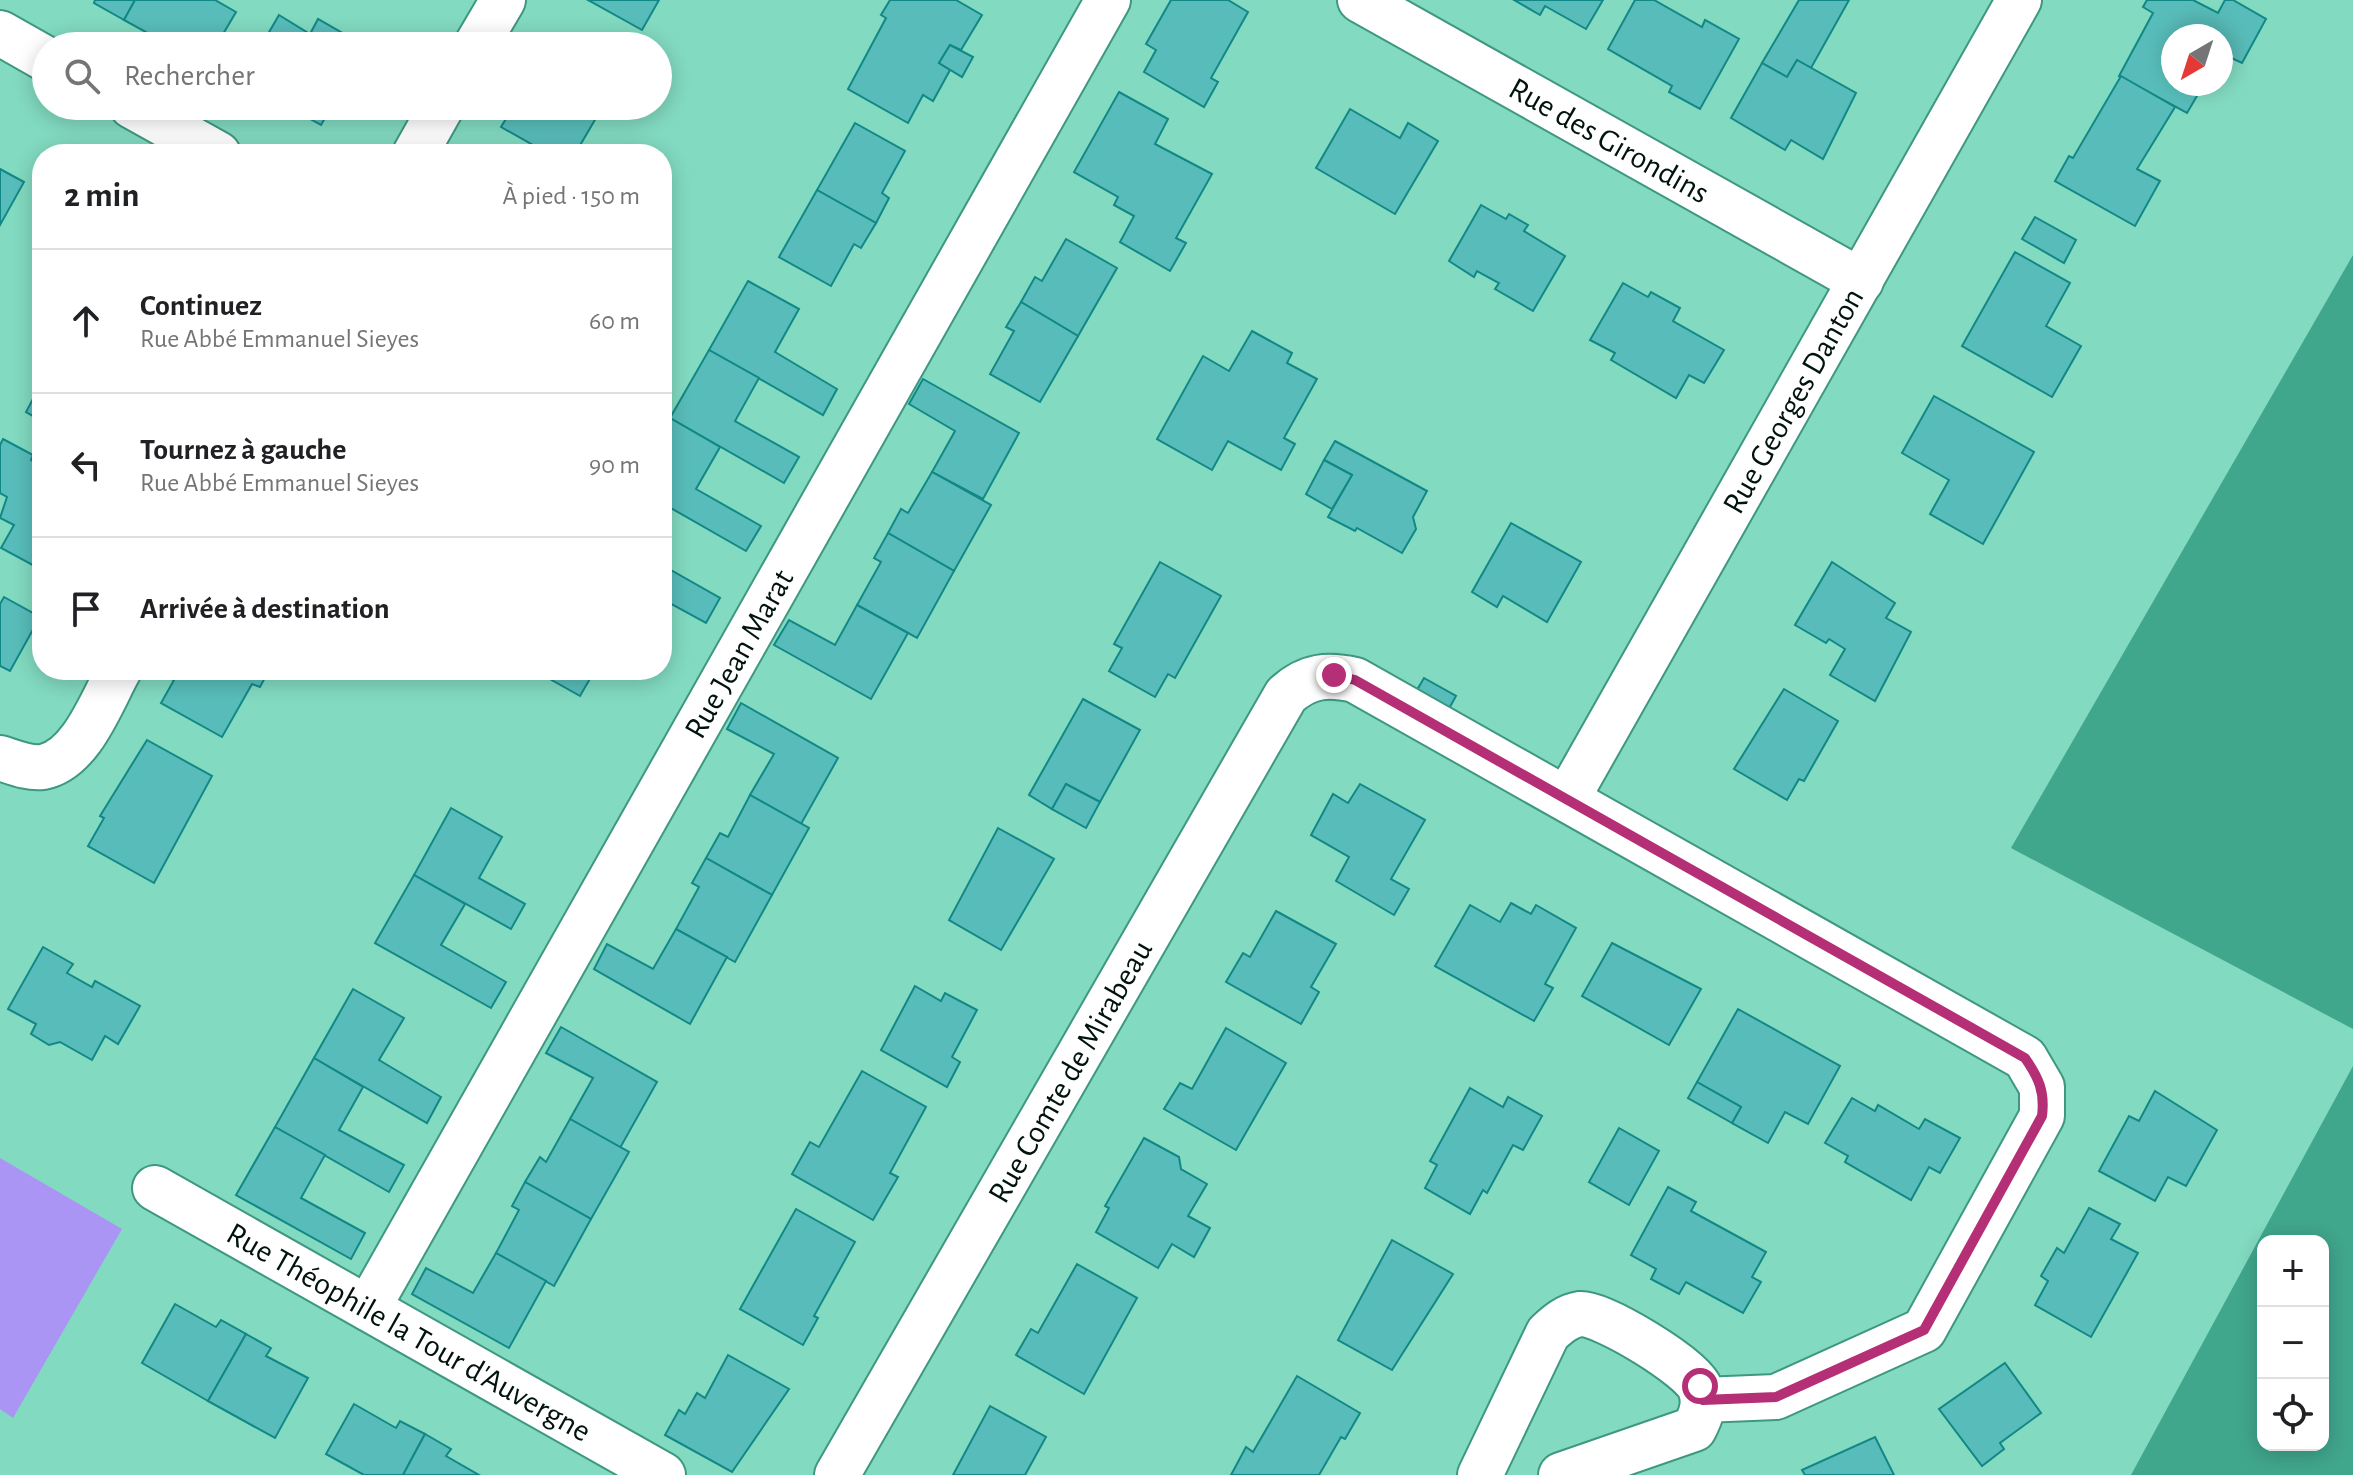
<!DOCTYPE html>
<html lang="fr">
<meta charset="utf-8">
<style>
body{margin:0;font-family:"Alegreya Sans",sans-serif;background:#f2f2f2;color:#202124}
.controls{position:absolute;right:24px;bottom:24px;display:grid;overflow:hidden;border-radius:16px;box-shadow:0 4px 20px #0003}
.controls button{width:72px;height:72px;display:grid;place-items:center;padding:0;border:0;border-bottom:2px solid #e0e0e0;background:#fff;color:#202124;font:40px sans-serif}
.compass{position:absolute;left:2161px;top:24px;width:72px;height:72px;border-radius:50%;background:#fff;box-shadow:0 4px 20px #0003;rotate:219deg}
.stop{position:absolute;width:24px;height:24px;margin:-18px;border:6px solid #b42f75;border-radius:50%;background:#fff}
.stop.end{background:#b42f75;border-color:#fff;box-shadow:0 2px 8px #0008}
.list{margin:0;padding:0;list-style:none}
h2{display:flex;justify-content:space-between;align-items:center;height:104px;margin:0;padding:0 32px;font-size:34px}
h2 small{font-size:26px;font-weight:400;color:#757577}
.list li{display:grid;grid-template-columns:52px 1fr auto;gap:24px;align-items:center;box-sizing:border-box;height:144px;padding:0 32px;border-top:2px solid #e0e0e0}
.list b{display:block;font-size:30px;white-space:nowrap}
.list p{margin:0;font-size:26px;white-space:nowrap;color:#757577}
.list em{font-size:26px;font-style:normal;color:#757577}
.icon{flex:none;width:44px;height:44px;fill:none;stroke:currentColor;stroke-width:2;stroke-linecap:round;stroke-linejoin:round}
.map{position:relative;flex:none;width:2353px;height:1475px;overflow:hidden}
.search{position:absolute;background:#fff;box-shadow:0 4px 20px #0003;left:32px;top:32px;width:640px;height:88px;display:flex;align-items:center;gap:20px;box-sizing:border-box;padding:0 28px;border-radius:44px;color:#757577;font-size:30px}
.panel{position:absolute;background:#fff;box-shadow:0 4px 20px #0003;left:32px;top:144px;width:640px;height:536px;border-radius:32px}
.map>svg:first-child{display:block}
.forest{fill:#40a68c;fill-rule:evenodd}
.water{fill:#ab95f4}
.building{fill:#58bdba;stroke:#128886;stroke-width:2}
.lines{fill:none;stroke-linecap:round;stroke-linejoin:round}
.minor-casing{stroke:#3e9881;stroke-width:48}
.minor{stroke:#fff;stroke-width:44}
.route{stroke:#b42f75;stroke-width:10}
.labels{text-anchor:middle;stroke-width:6;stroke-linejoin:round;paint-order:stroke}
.street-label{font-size:32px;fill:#00130c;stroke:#c8f1e4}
</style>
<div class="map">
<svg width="2353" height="1475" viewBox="0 0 2353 1475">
<rect width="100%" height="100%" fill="#82dac0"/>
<!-- forest -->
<g class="forest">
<polygon points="2353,255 2353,1029 2011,848"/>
<path d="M2353 1066V1475H2131ZM2263 1241H2323V1445H2263Z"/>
</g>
<!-- water -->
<polygon class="water" points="0,1158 122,1229 13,1418 0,1409"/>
<!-- building -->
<g class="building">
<polygon points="95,0 135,0 124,20 94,3"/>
<polygon points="135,0 215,0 236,12 216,46 137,46 146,32 124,20"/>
<polygon points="588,0 659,0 642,30"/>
<polygon points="890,0 956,0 982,15 961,50 950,45 939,63 950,70 933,101 923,95 908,123 848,89 886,18 881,15"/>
<polygon points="1171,0 1228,0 1248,12 1211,78 1218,82 1204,107 1144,72 1156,50 1146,44"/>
<polygon points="1514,0 1603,0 1586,29 1545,6 1540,15"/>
<polygon points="1635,0 1654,0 1702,27 1705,20 1739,39 1700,109 1669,92 1672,86 1608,49"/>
<polygon points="1799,0 1849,0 1811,68 1797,60 1787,77 1762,63"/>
<polygon points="2147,0 2193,0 2218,13 2225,0 2233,0 2266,19 2242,63 2221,53 2221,36 2173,36 2173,84 2204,84 2187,113 2119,76 2153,13 2143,7"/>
<polygon points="279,15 310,34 318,19 365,46 261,46"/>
<polygon points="950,45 973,57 962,77 939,63"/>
<polygon points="1797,60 1856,93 1823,159 1791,140 1785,150 1731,118 1762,63 1787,77"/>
<polygon points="2121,76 2175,107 2137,169 2160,181 2135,226 2055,181 2069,156 2073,158"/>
<polygon points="1119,92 1168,119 1155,144 1212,174 1176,238 1186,243 1170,271 1120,242 1134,216 1114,205 1118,197 1074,172"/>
<polygon points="287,106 332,106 321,125"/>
<polygon points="514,106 522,107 603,106 575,154 549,154 501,127"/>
<polygon points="1350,109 1400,138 1408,123 1438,141 1395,214 1316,168"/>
<polygon points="855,123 905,151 882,193 889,198 876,223 817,190"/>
<polygon points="0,169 24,182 0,225"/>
<polygon points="817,190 876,223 861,248 854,244 831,286 779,257"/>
<polygon points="1481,205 1506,219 1509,214 1528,225 1524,231 1565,256 1533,311 1495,289 1499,283 1477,271 1474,277 1449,261"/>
<polygon points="2035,217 2076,240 2064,263 2022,239"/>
<polygon points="1066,239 1117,268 1078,336 1021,302 1035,277 1042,281"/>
<polygon points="2015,252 2070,283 2046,326 2081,346 2052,397 1962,346"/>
<polygon points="748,281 799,309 775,352 837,389 823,415 709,350"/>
<polygon points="1623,283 1648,297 1651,292 1680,308 1673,321 1724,350 1704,383 1689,375 1676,398 1611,360 1615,353 1590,340"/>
<polygon points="1021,302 1078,336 1040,402 990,374 1014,331 1006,327"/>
<polygon points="1252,331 1292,353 1287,363 1317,379 1284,438 1295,444 1281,470 1228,441 1212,470 1157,439 1203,356 1229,371"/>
<polygon points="709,350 759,378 735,421 799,457 784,483 670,418"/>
<polygon points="923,379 1019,433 983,499 932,472 955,431 909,404"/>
<polygon points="42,382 42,421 26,412"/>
<polygon points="1934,396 2034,452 1983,544 1930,514 1949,480 1902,453"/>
<polygon points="670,418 720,447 696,489 761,526 746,551 662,503 662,433"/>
<polygon points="3,439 33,455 31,460 42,465 42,570 1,548 14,525 0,518 7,497 0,493 0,445"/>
<polygon points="1335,441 1427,491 1413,517 1416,529 1402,553 1357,528 1355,531 1328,517 1352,475 1324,460"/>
<polygon points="1324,460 1352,475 1332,509 1306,494"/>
<polygon points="932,472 991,505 954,571 888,533 901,509 908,513"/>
<polygon points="1511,523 1581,562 1547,622 1503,596 1497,607 1472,592"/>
<polygon points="888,533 954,571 917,638 857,605 881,562 874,558"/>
<polygon points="1160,562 1221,596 1175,678 1168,674 1155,697 1109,671 1122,648 1114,644"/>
<polygon points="1832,562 1895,603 1886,618 1911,632 1875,701 1830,675 1845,649 1829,639 1826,643 1795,625"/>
<polygon points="662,565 720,598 706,623 662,599"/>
<polygon points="4,597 40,617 10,671 0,666 0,604"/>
<polygon points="857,605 908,633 871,699 774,645 789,620 835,645"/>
<polygon points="170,670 269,670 260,687 252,684 222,737 161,703 174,680 166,677"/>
<polygon points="534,670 595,670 580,696"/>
<polygon points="1424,678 1456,696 1446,714 1414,695"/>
<polygon points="1784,689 1838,721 1804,781 1799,779 1787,800 1734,769"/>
<polygon points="1083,699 1140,730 1100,802 1066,784 1052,809 1029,795"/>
<polygon points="741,703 838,758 801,824 750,795 774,754 727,729"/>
<polygon points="147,740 212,776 154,883 88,846 104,818 100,816"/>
<polygon points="1066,784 1100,802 1086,828 1052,809"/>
<polygon points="1360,784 1425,820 1391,879 1409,889 1394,915 1336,881 1349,857 1311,835 1333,794 1348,803"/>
<polygon points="750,795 809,828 772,895 706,858 720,833 728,837"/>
<polygon points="451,808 502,837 479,878 525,904 511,929 414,875"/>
<polygon points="998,828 1054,859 1001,950 949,920"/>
<polygon points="706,858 772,895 735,962 676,929 699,887 692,883"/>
<polygon points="414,875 465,904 441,945 506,982 491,1008 375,943"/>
<polygon points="1511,903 1531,914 1536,905 1576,928 1545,984 1553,988 1534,1021 1435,966 1470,905 1500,922"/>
<polygon points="1276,911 1336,944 1311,987 1319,992 1301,1024 1226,982 1243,953 1250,957"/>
<polygon points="676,929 727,957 690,1024 594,969 607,944 653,969"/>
<polygon points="1612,943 1701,989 1669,1045 1582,996"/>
<polygon points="43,947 73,964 67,973 92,987 95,981 140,1006 118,1044 105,1036 92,1060 60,1042 49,1045 31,1034 36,1024 8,1009"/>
<polygon points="915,986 941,1001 945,993 977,1010 952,1057 960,1062 947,1087 881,1050"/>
<polygon points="353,989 404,1018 379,1060 441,1097 427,1123 314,1058"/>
<polygon points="1738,1009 1840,1066 1808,1124 1785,1112 1768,1143 1732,1123 1741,1107 1697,1082"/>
<polygon points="561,1027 657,1082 620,1148 570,1119 593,1078 546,1053"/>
<polygon points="1226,1028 1286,1063 1236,1150 1164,1109 1180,1083 1192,1089"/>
<polygon points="314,1058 363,1087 339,1130 404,1165 389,1192 275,1127"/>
<polygon points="862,1071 926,1107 890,1173 898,1177 873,1220 792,1174 810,1142 819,1147"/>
<polygon points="1697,1082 1741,1107 1732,1123 1688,1098"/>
<polygon points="1470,1088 1503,1107 1508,1097 1542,1116 1523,1150 1513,1145 1487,1193 1483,1190 1470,1214 1425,1188 1437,1165 1430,1161"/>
<polygon points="2155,1091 2217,1130 2186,1186 2168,1177 2155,1201 2099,1171 2129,1116 2139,1121"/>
<polygon points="1852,1098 1875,1111 1878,1105 1919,1129 1925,1119 1960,1138 1940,1173 1929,1167 1911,1200 1845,1162 1848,1156 1825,1143"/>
<polygon points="570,1119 629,1152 591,1219 525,1182 540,1157 546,1162"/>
<polygon points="275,1127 325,1155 301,1198 365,1233 351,1259 236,1195"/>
<polygon points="1619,1128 1659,1151 1629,1205 1589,1182"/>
<polygon points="1144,1138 1179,1157 1181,1169 1207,1184 1188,1216 1210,1228 1194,1257 1172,1244 1158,1268 1096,1232 1109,1208 1105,1206"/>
<polygon points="525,1182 591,1219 554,1286 496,1253 519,1210 512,1206"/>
<polygon points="1668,1187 1696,1202 1691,1211 1766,1252 1752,1277 1761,1282 1743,1313 1686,1282 1679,1294 1651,1279 1656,1269 1631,1255"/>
<polygon points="2089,1208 2120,1224 2111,1239 2138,1253 2091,1337 2035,1305 2048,1281 2041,1276 2057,1248 2064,1253"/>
<polygon points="796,1209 855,1242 814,1316 818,1318 803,1345 740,1309"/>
<polygon points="1392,1240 1453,1274 1392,1370 1338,1340"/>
<polygon points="496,1253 546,1281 509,1348 412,1294 426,1268 473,1293"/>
<polygon points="1077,1264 1137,1298 1084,1394 1016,1355 1031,1329 1038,1333"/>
<polygon points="175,1304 216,1327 221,1320 246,1334 208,1401 142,1363"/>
<polygon points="246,1334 271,1348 266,1356 308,1378 275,1438 208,1401"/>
<polygon points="728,1355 789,1389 732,1472 665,1435 679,1410 685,1414 697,1393 705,1398"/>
<polygon points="2005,1363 2041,1413 2000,1443 2004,1449 1982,1466 1939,1409"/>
<polygon points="1297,1376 1360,1413 1345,1439 1341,1437 1319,1475 1231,1475 1246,1447 1253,1452"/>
<polygon points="354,1404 396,1428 400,1421 425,1434 403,1475 364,1475 326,1454"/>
<polygon points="990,1406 1046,1437 1025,1475 953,1475"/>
<polygon points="425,1434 451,1449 446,1456 479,1475 403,1475"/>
<polygon points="1875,1437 1894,1475 1805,1475 1802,1470"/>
</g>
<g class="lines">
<!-- minor casing -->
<g class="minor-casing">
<g id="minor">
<path id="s1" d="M1360 0 1861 281"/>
<polyline points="0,33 46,59"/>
<polyline points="476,46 503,0"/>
<polyline points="132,106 218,154"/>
<polyline points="415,154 442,106"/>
<path d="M0 758C13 762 29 769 43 767 82 759 102 700 119 670"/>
<path id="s2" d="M1567 799 2019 0"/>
<path id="s3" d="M155 1188 663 1475"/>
<path id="s4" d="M368 1308 1108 0"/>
<path id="s5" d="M837 1475 1286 695C1308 675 1328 674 1355 680L2025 1058 2042 1087V1116L1924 1330 1776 1397 1703 1400"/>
<path d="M1480 1475 1548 1333C1558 1324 1567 1316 1580 1314 1601 1312 1693 1368 1700 1388 1706 1403 1701 1416 1694 1429L1561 1475"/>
</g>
</g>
<!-- minor -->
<use href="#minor" class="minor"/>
</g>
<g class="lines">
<!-- route -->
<path class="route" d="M1334 675 1355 680 2025 1058C2039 1078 2045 1092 2042 1116L1924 1330 1776 1397 1703 1400 1700 1386"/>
</g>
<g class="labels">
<!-- street labels -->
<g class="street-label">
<text dy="11" stroke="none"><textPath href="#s1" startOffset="286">Rue des Girondins</textPath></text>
<text dy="11" stroke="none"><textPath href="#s2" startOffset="458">Rue Georges Danton</textPath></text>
<text dy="11" stroke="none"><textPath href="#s4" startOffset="752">Rue Jean Marat</textPath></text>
<text dy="11" stroke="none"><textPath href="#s5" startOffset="466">Rue Comte de Mirabeau</textPath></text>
<text dy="11" stroke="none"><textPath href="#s3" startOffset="292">Rue Théophile la Tour d'Auvergne</textPath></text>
</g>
</g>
</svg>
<div class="controls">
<button>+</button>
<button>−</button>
<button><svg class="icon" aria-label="locate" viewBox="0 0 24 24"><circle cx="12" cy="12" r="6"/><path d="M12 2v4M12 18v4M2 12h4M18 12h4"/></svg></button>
</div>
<svg class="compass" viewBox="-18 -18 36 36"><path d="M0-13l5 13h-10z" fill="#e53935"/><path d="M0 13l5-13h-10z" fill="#757577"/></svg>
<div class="stop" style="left:1700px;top:1386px"></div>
<div class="stop end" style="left:1334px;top:675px"></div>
<div class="search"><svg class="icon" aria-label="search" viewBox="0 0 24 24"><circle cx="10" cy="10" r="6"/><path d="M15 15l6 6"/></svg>Rechercher</div>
<section class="panel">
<h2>2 min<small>À pied · 150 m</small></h2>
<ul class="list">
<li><svg class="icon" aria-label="ahead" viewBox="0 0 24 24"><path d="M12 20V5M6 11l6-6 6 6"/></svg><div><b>Continuez</b><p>Rue Abbé Emmanuel Sieyes</p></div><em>60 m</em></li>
<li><svg class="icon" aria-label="left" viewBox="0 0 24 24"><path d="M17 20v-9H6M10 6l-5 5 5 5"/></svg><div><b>Tournez à gauche</b><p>Rue Abbé Emmanuel Sieyes</p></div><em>90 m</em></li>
<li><svg class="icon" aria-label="arrive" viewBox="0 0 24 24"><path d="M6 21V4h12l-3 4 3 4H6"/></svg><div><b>Arrivée à destination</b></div></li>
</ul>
</section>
</div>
